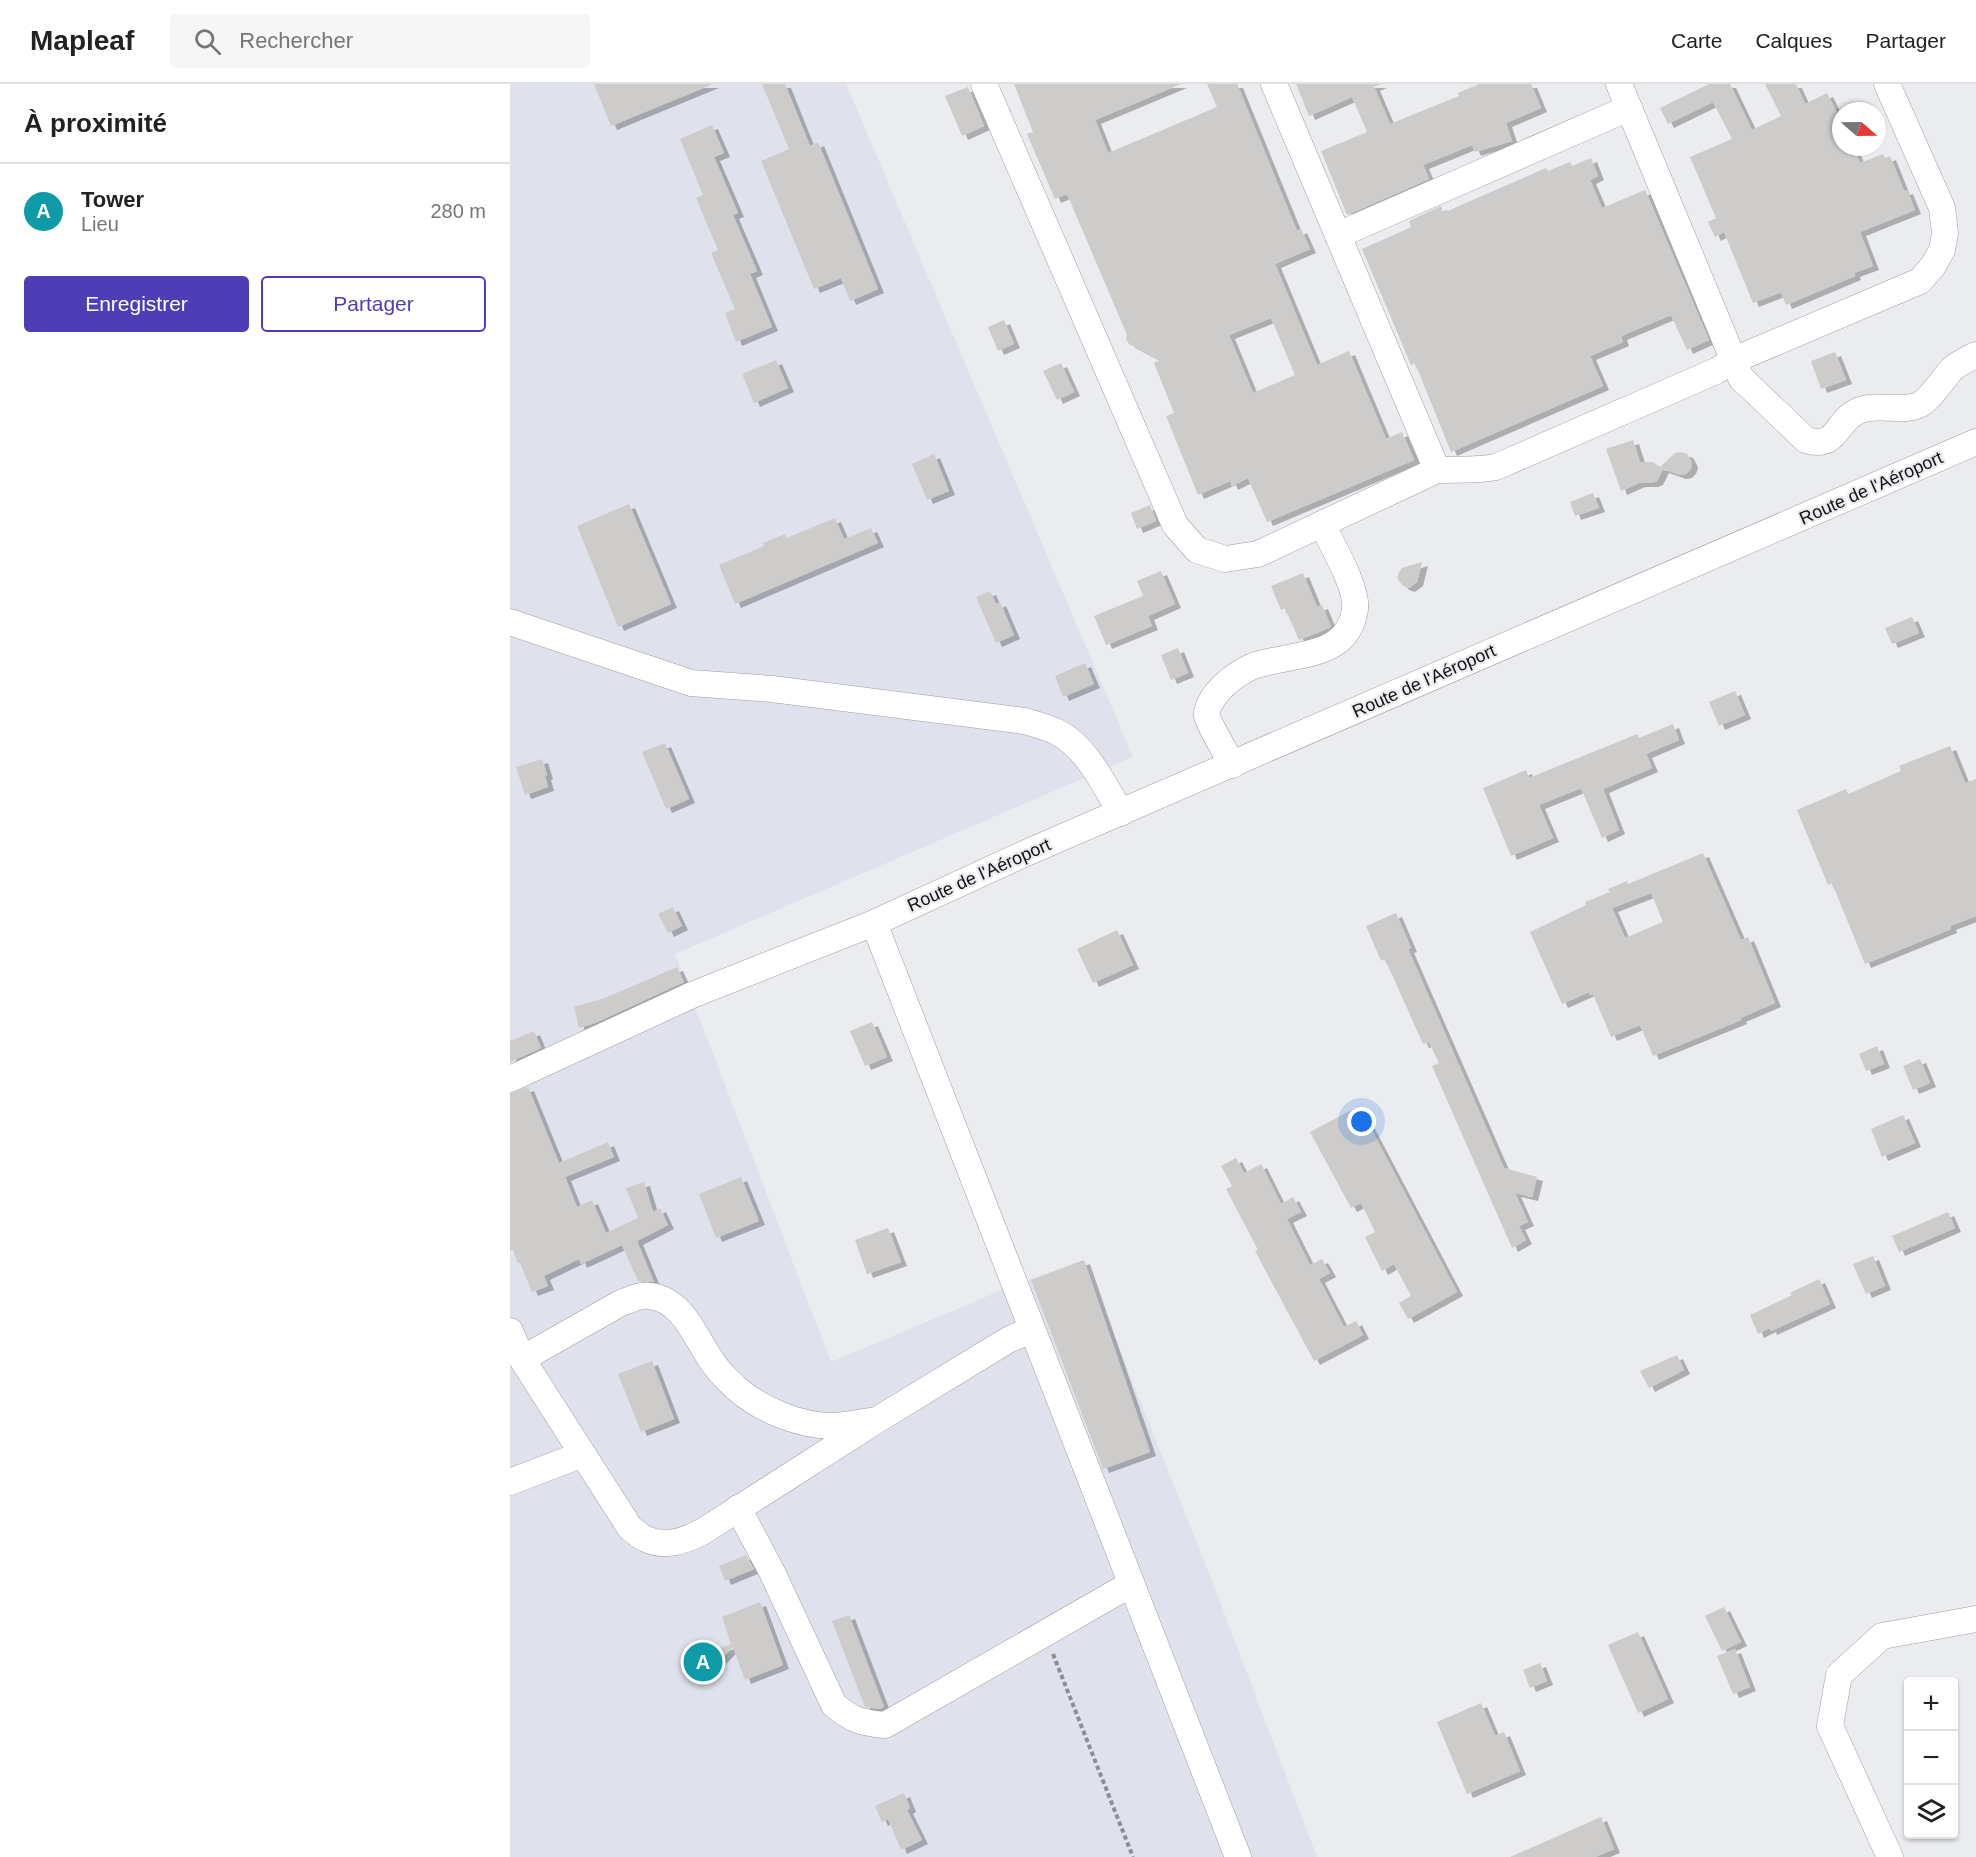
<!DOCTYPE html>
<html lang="fr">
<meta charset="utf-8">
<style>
body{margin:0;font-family:Arial,sans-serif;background:#f6f6f6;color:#222}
.controls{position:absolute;right:18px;bottom:18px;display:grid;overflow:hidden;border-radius:6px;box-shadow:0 2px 4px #0004}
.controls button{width:54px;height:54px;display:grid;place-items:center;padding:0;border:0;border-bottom:2px solid #e0e0e0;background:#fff;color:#222;font:30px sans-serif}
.compass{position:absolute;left:1322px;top:18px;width:54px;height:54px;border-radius:50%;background:#fff;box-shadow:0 2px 4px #0004;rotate:110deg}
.you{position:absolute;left:852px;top:1038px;width:21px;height:21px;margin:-15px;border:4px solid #fff;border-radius:50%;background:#1a73e8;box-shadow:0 0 0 9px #1a73e833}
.badge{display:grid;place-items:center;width:39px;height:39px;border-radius:50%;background:#4d3eb5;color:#fff;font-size:20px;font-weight:700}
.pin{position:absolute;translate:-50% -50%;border:3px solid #fff;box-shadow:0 2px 6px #0006}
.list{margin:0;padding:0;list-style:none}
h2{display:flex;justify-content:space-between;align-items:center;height:78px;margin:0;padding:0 24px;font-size:26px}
h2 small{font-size:20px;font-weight:400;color:#767676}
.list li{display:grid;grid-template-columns:39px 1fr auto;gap:18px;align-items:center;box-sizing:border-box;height:96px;padding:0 24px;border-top:2px solid #e0e0e0}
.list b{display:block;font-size:22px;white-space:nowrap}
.list p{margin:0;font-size:20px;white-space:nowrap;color:#767676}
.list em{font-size:20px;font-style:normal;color:#767676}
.actions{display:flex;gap:12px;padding:18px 24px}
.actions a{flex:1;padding:14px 0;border:2px solid #4d3eb5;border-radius:6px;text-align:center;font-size:21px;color:#4d3eb5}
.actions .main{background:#4d3eb5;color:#fff}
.icon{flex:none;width:33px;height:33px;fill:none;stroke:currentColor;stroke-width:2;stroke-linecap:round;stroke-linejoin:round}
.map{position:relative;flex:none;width:1466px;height:1773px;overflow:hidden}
header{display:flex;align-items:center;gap:36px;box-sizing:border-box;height:84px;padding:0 30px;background:#fff;border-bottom:2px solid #e0e0e0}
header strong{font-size:28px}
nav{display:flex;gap:33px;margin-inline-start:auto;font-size:21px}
.search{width:420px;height:54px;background:#f6f6f6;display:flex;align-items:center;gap:15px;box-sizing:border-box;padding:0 21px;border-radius:6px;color:#767676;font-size:22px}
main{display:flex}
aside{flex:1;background:#fff}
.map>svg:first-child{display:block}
.built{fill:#dfe2ec}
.building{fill:#cecbcb;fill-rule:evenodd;filter:url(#shadow)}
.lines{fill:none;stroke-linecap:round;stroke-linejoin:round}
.minor-casing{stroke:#9d9ea0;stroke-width:27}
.path{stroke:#8d8e8f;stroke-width:4;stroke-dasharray:4.5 3;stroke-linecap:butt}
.minor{stroke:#fff;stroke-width:26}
.labels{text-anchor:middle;stroke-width:4.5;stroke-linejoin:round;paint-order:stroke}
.street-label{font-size:18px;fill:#101111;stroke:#ebecef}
</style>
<header>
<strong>Mapleaf</strong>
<div class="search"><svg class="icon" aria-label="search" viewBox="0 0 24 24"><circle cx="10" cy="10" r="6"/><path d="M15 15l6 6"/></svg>Rechercher</div>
<nav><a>Carte</a><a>Calques</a><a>Partager</a></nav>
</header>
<main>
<aside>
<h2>À proximité<small></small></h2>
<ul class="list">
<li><span class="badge" style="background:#0f9aa8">A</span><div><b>Tower</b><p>Lieu</p></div><em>280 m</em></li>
</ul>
<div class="actions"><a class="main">Enregistrer</a><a>Partager</a></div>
</aside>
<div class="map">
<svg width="1466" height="1773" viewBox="0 0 1466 1773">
<defs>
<filter id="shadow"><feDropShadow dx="6" dy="4" stdDeviation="0" flood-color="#0004"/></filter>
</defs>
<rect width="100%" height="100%" fill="#ebecef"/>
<!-- built -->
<polygon class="built" points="0,0 336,0 623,673 165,870 321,1278 504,1201 574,1176 702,1497 807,1773 0,1773"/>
<!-- building -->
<g class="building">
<polygon points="84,0 203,0 101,42"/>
<polygon points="252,0 275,0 300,62 308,58 368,205 340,217 331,194 304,205 251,77 279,65"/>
<path d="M504 0H671L585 36 598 69 707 23 697 0H727L787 147 791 145 800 165 765 180 807 281 839 267 876 355 892 348 904 376 757 438 738 394 722 402 720 397 688 411 656 332 664 329 644 279 650 276 619 260 616 255 617 251 557 110 545 115 517 50 523 48ZM761 234 785 291 743 309 719 251Z"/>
<polygon points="786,0 871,0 864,3 880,40 949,12 948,9 969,0 1021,0 1031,24 996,39 1002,57 965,68 962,61 913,81 919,95 837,131 811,67 857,48 842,13 799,32"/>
<polygon points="1199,0 1220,0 1242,46 1271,32 1255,0 1286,0 1295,20 1317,9 1331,37 1331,63 1343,63 1350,79 1373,70 1375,74 1380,72 1394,107 1397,106 1405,126 1350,148 1363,182 1344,189 1345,192 1276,221 1271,208 1243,219 1214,148 1205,153 1198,138 1206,134 1180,73 1222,55 1203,18 1158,40 1150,24"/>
<polygon points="458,3 474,42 452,52 435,12"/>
<polygon points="202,41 214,69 204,73 228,129 223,131 247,187 240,190 262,243 226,258 215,229 225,225 201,169 208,166 186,114 193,111 170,55"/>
<polygon points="1081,74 1088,92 1080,96 1092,124 1135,106 1199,256 1177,266 1161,231 1111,252 1113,258 1080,272 1093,302 941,368 905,279 901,281 852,165 895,146 901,143 899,137 931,122 933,129 1036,84 1038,87 1060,78 1062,82"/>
<polygon points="494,236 504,260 488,267 478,243"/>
<polygon points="1325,268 1336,296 1311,305 1301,277"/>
<polygon points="266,276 278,304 244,319 232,290"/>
<polygon points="551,279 564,308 547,316 533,287"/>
<polygon points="1123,356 1130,378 1143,378 1150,383 1165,369 1171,368 1177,370 1180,375 1182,380 1180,386 1176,390 1170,391 1153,385 1147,397 1142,399 1129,399 1111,407 1096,365"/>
<polygon points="424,370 439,407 417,416 402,380"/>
<polygon points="1083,409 1089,424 1065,432 1060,418"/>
<polygon points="119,420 161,520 108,543 67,442"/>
<polygon points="640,421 646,437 627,445 621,429"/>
<polygon points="325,434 334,455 361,444 368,459 225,520 209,481 254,462 253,459 275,450 277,454"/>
<polygon points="912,478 907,498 899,504 893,502 887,494 889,488 892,484"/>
<polygon points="651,487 665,520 638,532 642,542 596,561 584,532 633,512 627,497"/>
<polygon points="793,489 807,523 812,521 821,543 789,556 775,524 771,526 761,502"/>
<polygon points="480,507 486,520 490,518 504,551 486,559 466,513"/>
<polygon points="1402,533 1409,549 1382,560 1375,544"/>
<polygon points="668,564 678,589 661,596 651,571"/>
<polygon points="575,579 584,600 553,613 545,592"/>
<polygon points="1225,607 1235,631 1209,642 1199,618"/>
<polygon points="1163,640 1169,656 1136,670 1142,684 1093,705 1109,746 1092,754 1071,704 1029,721 1043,754 1001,772 973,704 1016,686 1019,694 1127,650 1129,654"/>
<polygon points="155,659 179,715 156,725 132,668"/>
<polygon points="1440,662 1455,699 1466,695 1466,832 1440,842 1441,845 1355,880 1322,799 1318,801 1287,726 1336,705 1338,710 1391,687 1389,682"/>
<polygon points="32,675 37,691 35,692 38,703 15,711 6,683"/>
<path d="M1193 769 1231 856 1238 853 1265 919 1230 934 1231 936 1143 972 1130 941 1101 953 1083 910 1080 911 1079 908 1052 920 1020 848 1076 821 1075 818 1100 808 1098 805 1117 797 1118 800ZM1141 809 1153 838 1115 854 1102 824Z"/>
<polygon points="163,823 172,842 158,849 148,830"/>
<polygon points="886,829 901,864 898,865 994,1084 1027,1093 1022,1113 1005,1109 1018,1138 1009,1142 1016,1156 1002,1164 922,982 929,979 919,958 913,960 875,875 871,877 856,842"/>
<polygon points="607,846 623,881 583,899 567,865"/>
<polygon points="167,883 174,898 85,939 69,944 64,923 95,914"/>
<polygon points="362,938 377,973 355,982 340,947"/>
<polygon points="24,947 31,964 0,978 0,957"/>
<polygon points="1367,962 1374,980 1356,987 1349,970"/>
<polygon points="1410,975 1420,999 1403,1006 1393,982"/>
<polygon points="18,1003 49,1079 98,1058 104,1073 55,1093 67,1123 82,1116 96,1149 128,1134 116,1104 134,1098 143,1128 150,1124 158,1141 127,1157 144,1198 128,1197 112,1161 71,1180 69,1175 34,1192 38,1202 22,1208 10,1179 8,1179 3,1166 0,1166 0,1010"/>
<polygon points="849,1022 947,1208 898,1235 889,1219 901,1212 884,1180 872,1187 855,1153 865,1148 851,1119 841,1124 800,1048"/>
<polygon points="1393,1031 1405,1059 1372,1073 1361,1045"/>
<polygon points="726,1074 734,1089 751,1080 771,1120 783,1113 791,1128 777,1135 800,1181 812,1175 820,1189 809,1195 834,1243 846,1237 853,1251 804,1277 745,1167 748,1166 716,1105 722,1102 711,1082"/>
<polygon points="231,1093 249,1137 206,1154 189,1110"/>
<polygon points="1438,1128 1445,1144 1389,1168 1382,1152"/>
<polygon points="378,1144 391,1178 357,1190 345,1156"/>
<polygon points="1363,1172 1375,1202 1356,1210 1343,1180"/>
<polygon points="574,1176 640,1368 593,1385 521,1196"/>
<polygon points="1309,1195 1320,1220 1261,1247 1260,1244 1248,1250 1240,1231 1282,1211 1280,1209"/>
<polygon points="1167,1271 1174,1286 1139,1304 1130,1287"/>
<polygon points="142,1277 164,1335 131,1348 108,1290"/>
<polygon points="236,1471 244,1485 215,1497 209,1482"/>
<polygon points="250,1518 273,1581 235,1596 223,1563 199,1587 192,1589 185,1584 183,1576 187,1569 198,1569 221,1560 212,1533"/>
<polygon points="1214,1523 1231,1558 1212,1567 1195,1532"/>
<polygon points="339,1531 374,1623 369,1625 355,1623 322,1537"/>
<polygon points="1128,1548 1158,1615 1128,1629 1098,1561"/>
<polygon points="1225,1565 1240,1603 1223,1610 1207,1572"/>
<polygon points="1030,1579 1037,1597 1020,1604 1013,1586"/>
<polygon points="971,1619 985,1652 994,1648 1010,1687 957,1710 927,1638"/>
<polygon points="394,1709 400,1724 397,1726 412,1756 391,1766 378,1735 372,1738 365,1722"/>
<polygon points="1091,1733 1104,1765 1085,1773 1000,1773"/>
</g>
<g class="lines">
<!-- minor casing -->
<g class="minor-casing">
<g id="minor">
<path d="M474 0 665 441 687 466 715 475 748 470 927 386C947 385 966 387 986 383L1206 287 1224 276 1410 197 1423 182 1432 166 1435 149 1432 124 1377 0"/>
<polyline points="764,0 927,386"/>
<path d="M1109 0 1231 294 1296 356C1328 366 1325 337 1348 327 1369 318 1393 330 1411 320 1423 312 1432 296 1442 285 1449 279 1458 275 1466 271"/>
<polyline points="828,151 1119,24"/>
<path d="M0 538 181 599 262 605 515 637C525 640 537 643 547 648 577 663 594 701 611 729"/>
<path d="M722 681C718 672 698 639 697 632 696 625 701 617 705 611 714 600 728 589 741 583 778 568 838 578 845 525 848 504 822 461 812 440"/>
<polyline points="364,839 728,1773"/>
<polyline points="0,995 182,911 364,839 516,769 1466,358"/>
<path d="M0 1247 12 1275 120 1444C125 1447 130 1453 136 1455 155 1464 174 1457 192 1448L367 1336 498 1256 522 1245"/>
<path d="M12 1275 109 1220C119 1216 130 1210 140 1212 176 1216 187 1260 207 1284 212 1291 220 1298 226 1304 251 1326 290 1342 324 1342 336 1341 348 1339 360 1337"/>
<polyline points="0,1398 73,1370"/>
<path d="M228 1424 262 1488 324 1621C342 1636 352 1639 375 1641L621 1500"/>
<polyline points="1380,1773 1320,1642 1329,1591 1372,1552 1466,1535"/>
</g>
</g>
<!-- path -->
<polyline class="path" points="543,1570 623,1773"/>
<!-- minor -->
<use href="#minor" class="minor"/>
</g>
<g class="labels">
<!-- street labels -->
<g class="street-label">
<text transform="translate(1361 404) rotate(-24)" y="6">Route de l'Aéroport</text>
<text transform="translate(914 597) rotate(-24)" y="6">Route de l'Aéroport</text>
<text transform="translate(469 791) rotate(-24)" y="6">Route de l'Aéroport</text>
</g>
</g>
</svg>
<div class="controls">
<button>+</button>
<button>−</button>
<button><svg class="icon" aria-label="layers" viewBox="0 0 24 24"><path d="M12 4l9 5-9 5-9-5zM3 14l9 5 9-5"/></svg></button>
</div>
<svg class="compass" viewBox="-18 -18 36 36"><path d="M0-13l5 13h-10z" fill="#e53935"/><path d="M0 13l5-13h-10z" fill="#767676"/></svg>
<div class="you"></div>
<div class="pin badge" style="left:193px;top:1578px;background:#0f9aa8">A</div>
</div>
</main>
